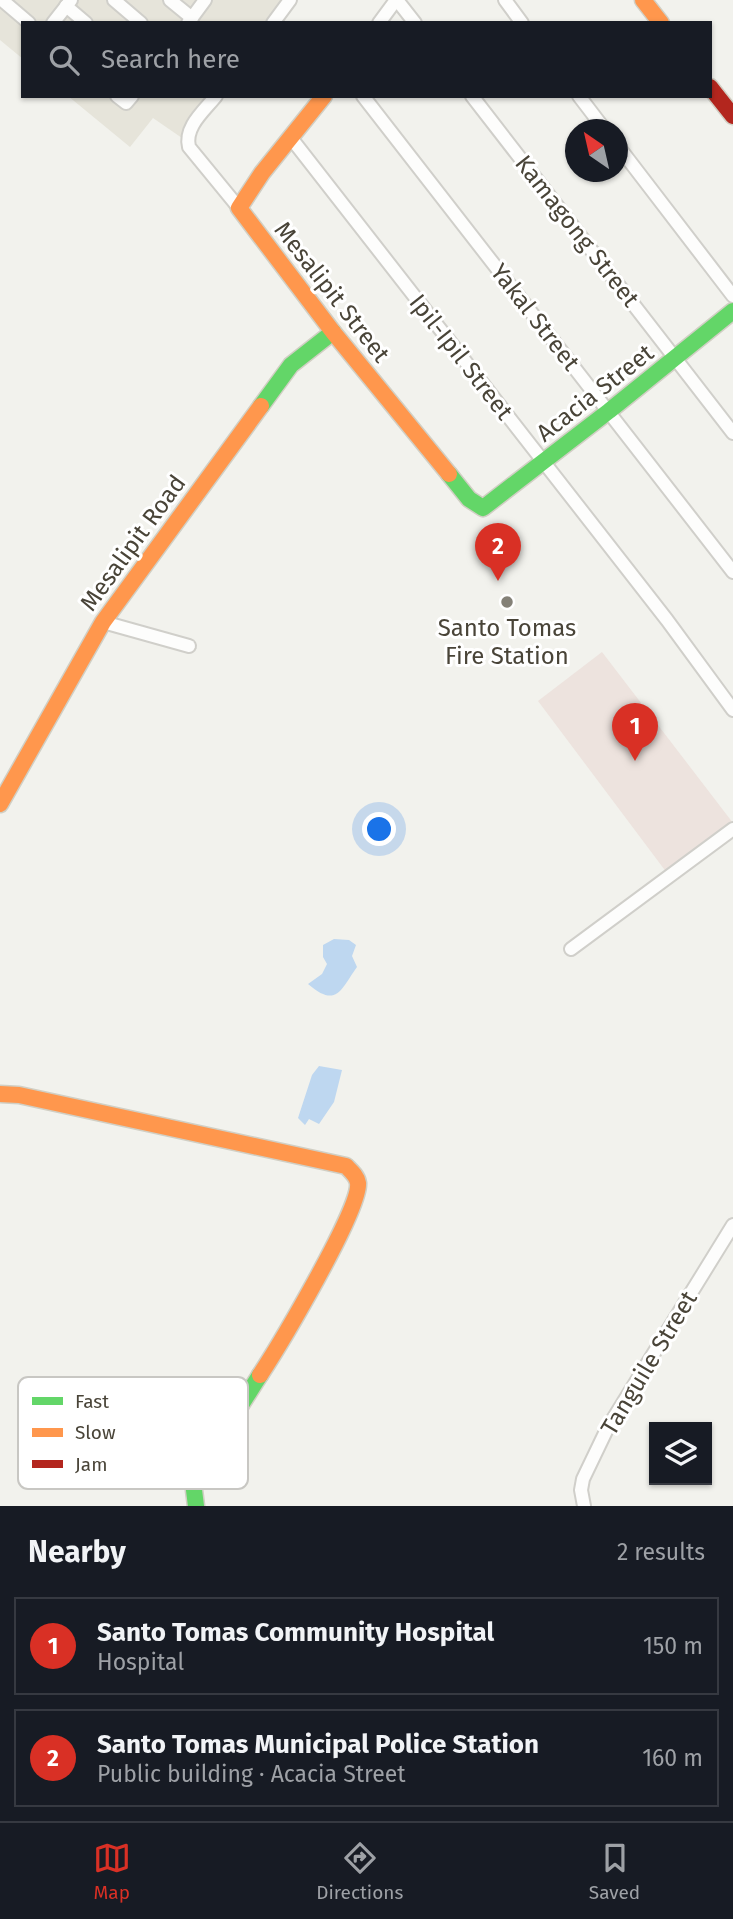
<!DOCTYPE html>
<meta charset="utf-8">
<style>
body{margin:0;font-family:"Fira Sans",sans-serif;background:#20242c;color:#f1f3f6}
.controls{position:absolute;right:21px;bottom:21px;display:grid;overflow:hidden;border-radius:0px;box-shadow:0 2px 5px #0004}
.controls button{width:63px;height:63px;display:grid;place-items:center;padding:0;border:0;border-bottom:2px solid #363941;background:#171b24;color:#f1f3f6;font:35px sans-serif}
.compass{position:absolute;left:565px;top:119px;width:63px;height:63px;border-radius:50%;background:#171b24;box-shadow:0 2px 5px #0004;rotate:326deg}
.you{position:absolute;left:380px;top:830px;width:24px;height:24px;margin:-18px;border:5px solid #fff;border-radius:50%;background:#1a73e8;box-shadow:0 0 0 10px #1a73e833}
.badge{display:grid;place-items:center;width:46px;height:46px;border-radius:50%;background:#d93025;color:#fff;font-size:23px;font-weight:700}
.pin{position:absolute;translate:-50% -58px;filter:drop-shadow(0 2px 4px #0008)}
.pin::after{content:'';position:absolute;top:37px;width:24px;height:21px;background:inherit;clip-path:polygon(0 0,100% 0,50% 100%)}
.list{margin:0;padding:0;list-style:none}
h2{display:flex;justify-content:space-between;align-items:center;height:91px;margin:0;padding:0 28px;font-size:30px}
h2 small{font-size:23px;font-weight:400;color:#9ea1a6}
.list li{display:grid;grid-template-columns:46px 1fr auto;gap:21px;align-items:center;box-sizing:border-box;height:98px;margin:0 14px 14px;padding:0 14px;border:2px solid #363941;border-radius:0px}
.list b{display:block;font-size:26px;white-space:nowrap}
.list p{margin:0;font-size:23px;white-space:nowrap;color:#9ea1a6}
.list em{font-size:23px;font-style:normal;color:#9ea1a6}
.icon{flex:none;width:38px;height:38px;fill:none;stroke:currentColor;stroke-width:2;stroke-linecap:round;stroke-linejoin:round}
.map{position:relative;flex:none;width:733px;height:1506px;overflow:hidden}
.search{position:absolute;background:#171b24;box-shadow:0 2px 5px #0004;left:21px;right:21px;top:21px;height:77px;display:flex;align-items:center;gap:18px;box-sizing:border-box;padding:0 24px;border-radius:0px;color:#9ea1a6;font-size:26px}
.sheet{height:315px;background:#171b24}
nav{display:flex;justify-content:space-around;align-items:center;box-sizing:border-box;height:98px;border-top:2px solid #363941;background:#171b24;font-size:19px;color:#9ea1a6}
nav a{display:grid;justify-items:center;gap:4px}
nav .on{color:#d93025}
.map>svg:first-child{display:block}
.residential{fill:#e6e4da}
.medical{fill:#ede3de}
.water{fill:#bed7f0}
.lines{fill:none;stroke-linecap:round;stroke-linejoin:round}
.street-casing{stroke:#d0cfca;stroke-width:16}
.fast-casing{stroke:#d1cfc4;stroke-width:19}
.slow-casing{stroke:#d1cfc4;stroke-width:19}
.jam-casing{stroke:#d1cfc4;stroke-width:19}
.street{stroke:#fdfdfc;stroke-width:12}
.fast{stroke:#63d668;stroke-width:16}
.slow{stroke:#ff974d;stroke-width:16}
.jam{stroke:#b3261e;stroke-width:16}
.poi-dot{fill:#848177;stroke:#fff;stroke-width:2.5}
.labels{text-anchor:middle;stroke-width:6;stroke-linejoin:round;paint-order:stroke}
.street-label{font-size:24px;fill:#494438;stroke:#fff}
.poi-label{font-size:24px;fill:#494438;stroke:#fff}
.key{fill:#fff;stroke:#c8c7c3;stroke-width:2}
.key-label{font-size:19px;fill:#494438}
</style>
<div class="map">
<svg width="733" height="1506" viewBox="0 0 733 1506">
<rect width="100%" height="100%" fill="#f2f2ed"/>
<!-- residential -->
<g class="residential">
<polygon points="0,0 284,0 267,23 23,23 23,59 0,40"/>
<polygon points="68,96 213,96 182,138 153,118 130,147"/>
</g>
<!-- medical -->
<polygon class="medical" points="602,652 733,823 667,873 538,701"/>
<!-- water -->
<g class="water">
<path d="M334 939 349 940 356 945 352 956 357 967C341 989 337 1009 308 984L322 974 327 964 323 957V945Z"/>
<polygon points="319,1066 342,1070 334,1102 319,1124 309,1119 305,1125 298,1118 312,1075"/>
</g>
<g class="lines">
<!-- street casing -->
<g class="street-casing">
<g id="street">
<polyline points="2,0 29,23"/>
<polyline points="114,0 141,23"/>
<polyline points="170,0 192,18"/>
<polyline points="397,0 415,23"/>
<polyline points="505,0 522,23"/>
<polyline points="66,6 86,23"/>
<polyline points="53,23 71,0"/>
<polyline points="188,23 205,0"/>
<polyline points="273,23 290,0"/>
<polyline points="379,23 396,0"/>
<polyline points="117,96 126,103 132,96"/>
<path d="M216 96C204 111 184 127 189 147L239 208"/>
<polyline points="363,96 733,572"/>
<polyline points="472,96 733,433"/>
<polyline points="579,96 605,130"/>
<polyline points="291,138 667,620 733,710"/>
<polyline points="618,146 733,296"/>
<polyline points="103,622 189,646"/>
<polyline points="571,949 733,829"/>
<polyline points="584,1506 581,1490 583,1479 607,1429 733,1225"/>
</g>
</g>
<!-- fast casing -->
<g class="fast-casing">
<g id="fast">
<polyline points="261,406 291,365 333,332"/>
<polyline points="449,474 469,499 483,508 609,411 733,311"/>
<polyline points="196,1506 194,1490 196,1476 260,1375"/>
</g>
</g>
<!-- slow casing -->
<g class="slow-casing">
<g id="slow">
<polyline points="643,0 661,23"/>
<polyline points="324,96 262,173 239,208 333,332 449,474"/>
<polyline points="0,804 103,622 261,406"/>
<path d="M0 1094 19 1095 346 1166C351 1171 357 1176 358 1183 361 1209 279 1346 260 1375"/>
</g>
</g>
<!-- jam casing -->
<g class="jam-casing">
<polyline id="jam" points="710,87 733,116"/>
</g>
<!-- street -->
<use href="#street" class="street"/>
<!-- fast -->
<use href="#fast" class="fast"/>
<!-- slow -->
<use href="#slow" class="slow"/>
<!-- jam -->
<use href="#jam" class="jam"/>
</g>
<!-- markers -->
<circle class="poi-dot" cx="507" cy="602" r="7"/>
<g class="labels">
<!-- street labels -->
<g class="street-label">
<text transform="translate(577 231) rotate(52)" y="8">Kamagong Street</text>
<text transform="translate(332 292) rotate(52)" y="8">Mesalipit Street</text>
<text transform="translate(535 317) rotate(52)" y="8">Yakal Street</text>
<text transform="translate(461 357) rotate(52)" y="8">Ipil-Ipil Street</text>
<text transform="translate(595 393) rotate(-38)" y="8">Acacia Street</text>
<text transform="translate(133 543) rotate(-54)" y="8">Mesalipit Road</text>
<text transform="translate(649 1363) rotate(-59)" y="8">Tanguile Street</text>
</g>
<!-- poi labels -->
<g class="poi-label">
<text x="507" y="636">Santo Tomas<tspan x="507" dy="28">Fire Station</tspan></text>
</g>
</g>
<!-- legend -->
<rect x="18" y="1377" width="230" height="112" rx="10" class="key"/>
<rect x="32" y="1397" width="31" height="8" fill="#63d668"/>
<rect x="32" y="1428" width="31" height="9" fill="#ff974d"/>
<rect x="32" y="1460" width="31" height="8" fill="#b3261e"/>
<g class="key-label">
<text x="75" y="1408">Fast</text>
<text x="75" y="1439">Slow</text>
<text x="75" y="1471">Jam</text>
</g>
</svg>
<div class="controls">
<button><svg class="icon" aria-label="layers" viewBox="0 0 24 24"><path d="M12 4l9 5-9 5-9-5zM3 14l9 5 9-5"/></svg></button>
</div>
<svg class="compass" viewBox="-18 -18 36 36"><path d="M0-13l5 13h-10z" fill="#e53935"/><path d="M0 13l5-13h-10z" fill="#9ea1a6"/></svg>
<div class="you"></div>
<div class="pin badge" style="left:635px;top:761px">1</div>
<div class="pin badge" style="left:498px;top:581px">2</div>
<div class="search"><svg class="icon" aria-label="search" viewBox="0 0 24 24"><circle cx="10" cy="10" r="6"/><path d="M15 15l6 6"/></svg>Search here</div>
</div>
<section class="sheet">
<h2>Nearby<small>2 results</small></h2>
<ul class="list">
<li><span class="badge">1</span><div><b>Santo Tomas Community Hospital</b><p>Hospital</p></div><em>150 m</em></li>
<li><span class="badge">2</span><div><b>Santo Tomas Municipal Police Station</b><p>Public building · Acacia Street</p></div><em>160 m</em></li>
</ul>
</section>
<nav>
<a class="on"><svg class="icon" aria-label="map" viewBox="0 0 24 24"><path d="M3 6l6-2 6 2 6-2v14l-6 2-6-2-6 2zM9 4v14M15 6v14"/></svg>Map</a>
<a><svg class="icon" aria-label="directions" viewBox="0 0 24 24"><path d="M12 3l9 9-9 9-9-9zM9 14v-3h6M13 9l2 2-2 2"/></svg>Directions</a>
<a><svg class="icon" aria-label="saved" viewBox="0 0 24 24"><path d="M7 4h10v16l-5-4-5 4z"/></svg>Saved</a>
</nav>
